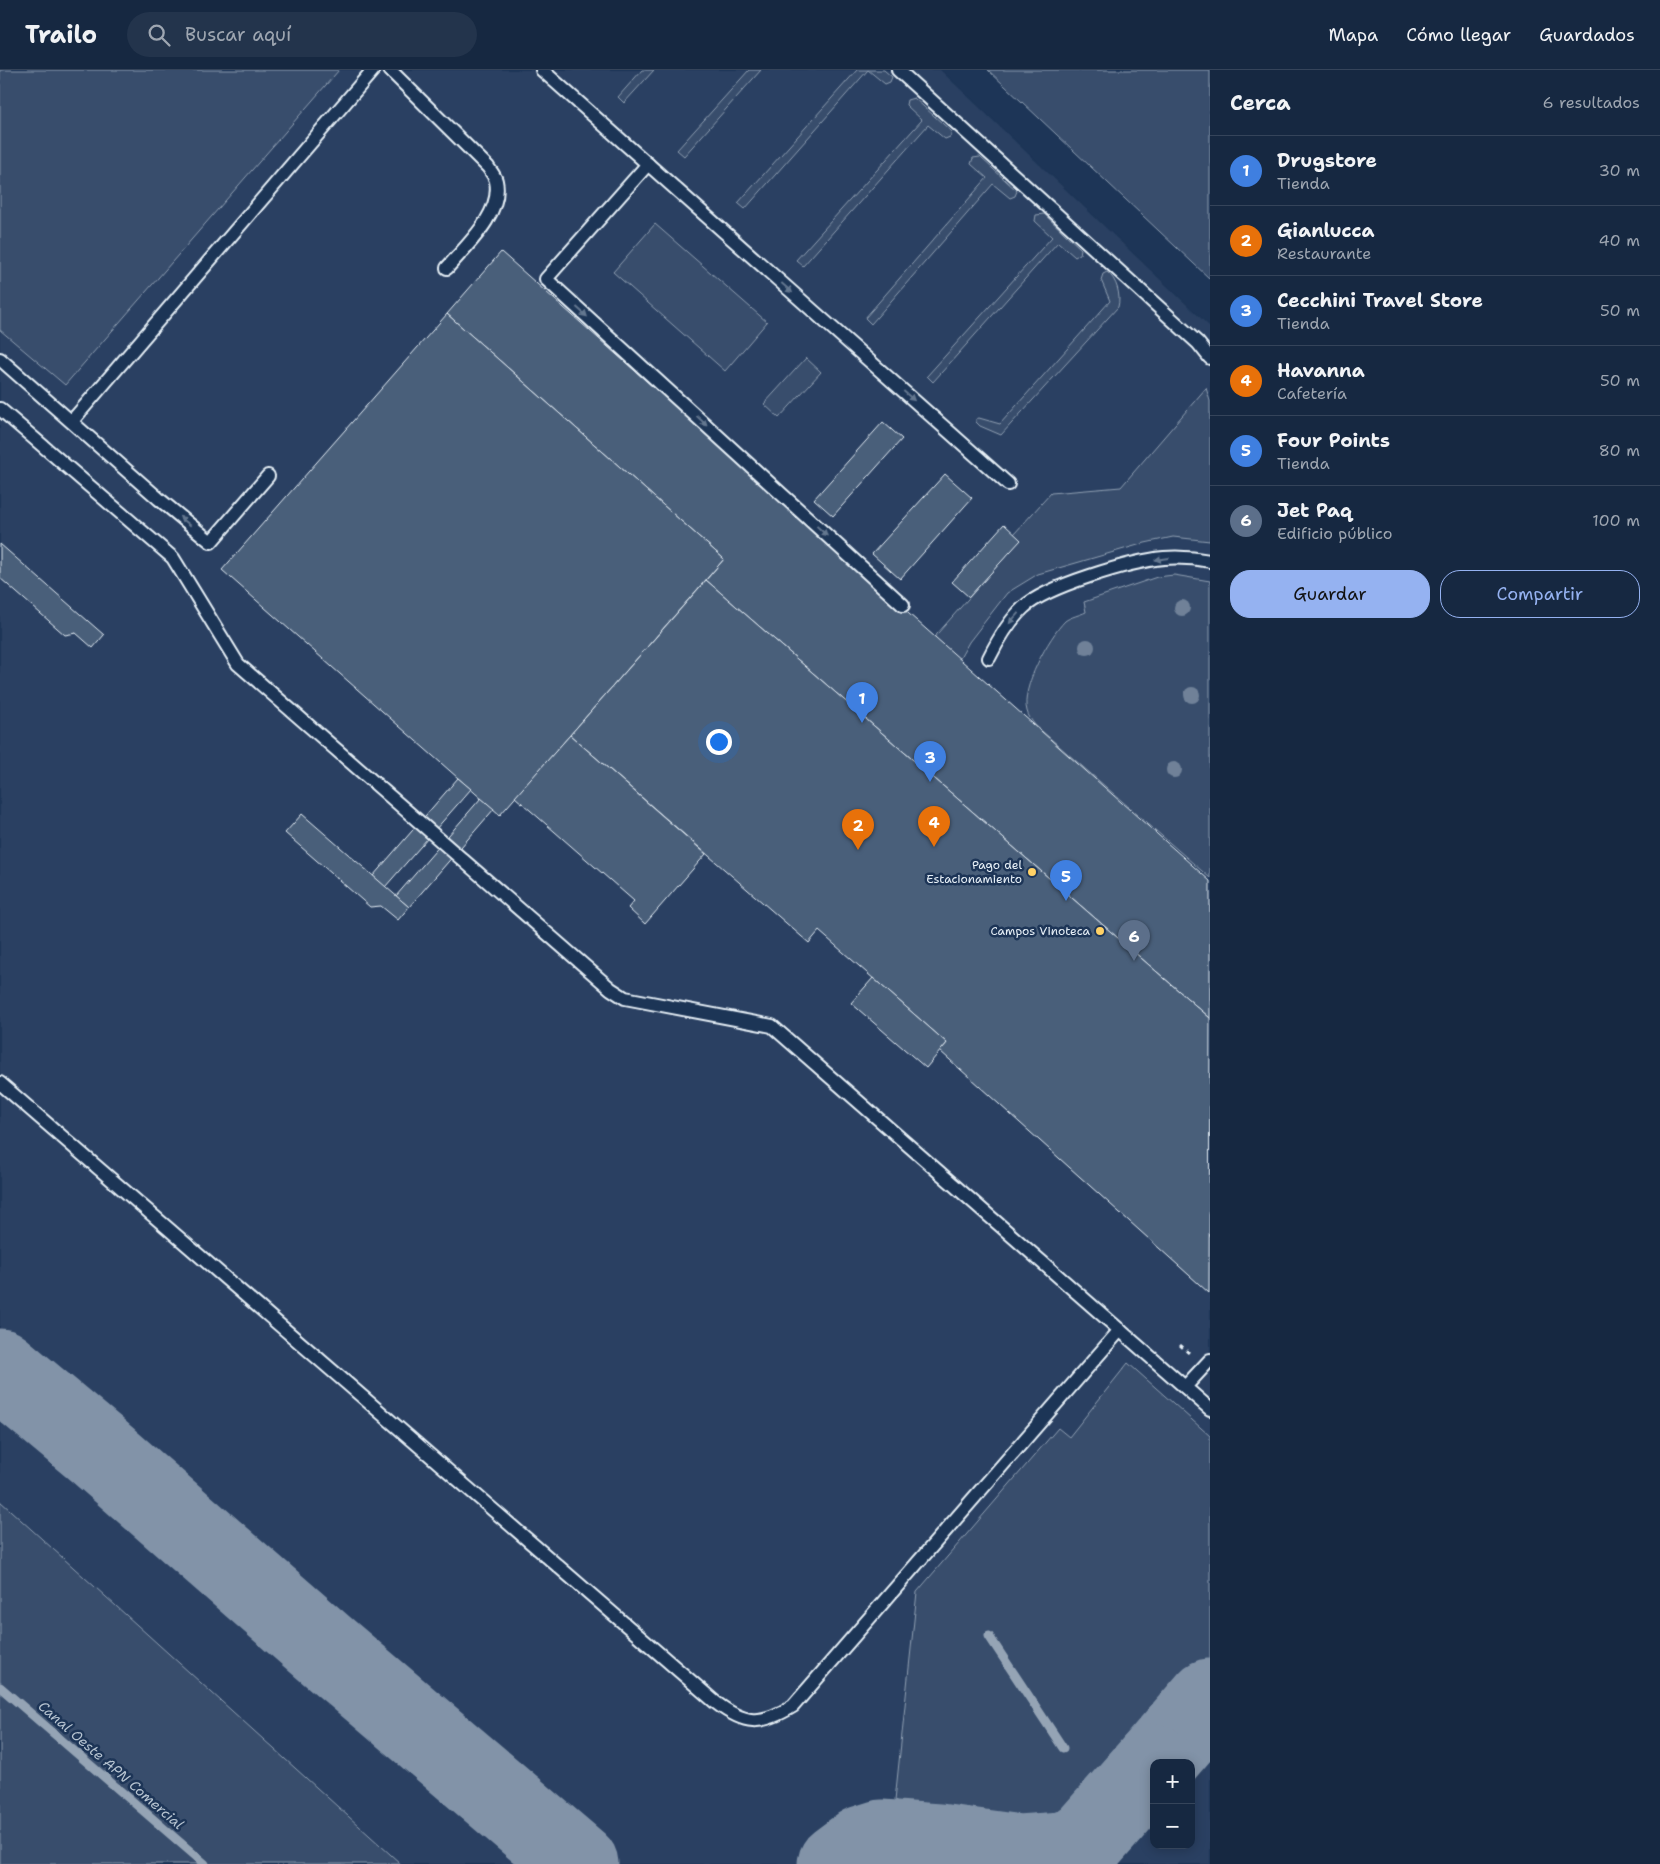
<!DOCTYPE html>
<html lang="es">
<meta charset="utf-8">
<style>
body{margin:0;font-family:"Shantell Sans",sans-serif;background:#23344c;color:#f1f3f6}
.controls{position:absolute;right:15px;bottom:15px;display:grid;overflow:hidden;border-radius:10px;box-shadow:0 2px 12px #0003}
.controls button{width:45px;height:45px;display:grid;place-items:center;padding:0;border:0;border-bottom:1px solid #35445a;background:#162841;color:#f1f3f6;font:25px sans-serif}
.you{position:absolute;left:718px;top:671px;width:18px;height:18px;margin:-12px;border:4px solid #fff;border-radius:50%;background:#1a73e8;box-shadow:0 0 0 8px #1a73e833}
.badge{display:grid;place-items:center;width:32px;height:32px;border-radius:50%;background:#95b2f1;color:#fff;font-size:16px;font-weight:700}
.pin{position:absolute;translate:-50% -41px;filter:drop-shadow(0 1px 2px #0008)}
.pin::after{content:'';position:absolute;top:26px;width:18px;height:15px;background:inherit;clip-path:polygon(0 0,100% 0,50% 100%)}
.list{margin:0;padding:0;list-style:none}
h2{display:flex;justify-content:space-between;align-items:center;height:65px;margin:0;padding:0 20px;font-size:21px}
h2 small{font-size:16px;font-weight:400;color:#9ea6b1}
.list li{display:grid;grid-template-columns:32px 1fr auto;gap:15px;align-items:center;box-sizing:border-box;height:70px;padding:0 20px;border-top:1px solid #35445a}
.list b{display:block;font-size:19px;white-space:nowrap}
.list p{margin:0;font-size:16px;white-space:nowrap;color:#9ea6b1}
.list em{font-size:16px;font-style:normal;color:#9ea6b1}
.actions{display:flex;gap:10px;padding:15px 20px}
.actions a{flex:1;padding:11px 0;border:1px solid #95b2f1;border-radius:20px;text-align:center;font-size:18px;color:#95b2f1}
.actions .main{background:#95b2f1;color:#111}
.icon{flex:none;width:28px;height:28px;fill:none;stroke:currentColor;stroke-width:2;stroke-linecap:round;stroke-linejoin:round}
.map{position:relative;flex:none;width:1210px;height:1794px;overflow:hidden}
header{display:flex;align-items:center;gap:30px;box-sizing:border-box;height:70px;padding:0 25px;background:#162841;border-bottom:1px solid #35445a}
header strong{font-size:24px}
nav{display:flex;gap:28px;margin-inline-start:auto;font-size:18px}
.search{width:350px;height:45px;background:#23344c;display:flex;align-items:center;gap:12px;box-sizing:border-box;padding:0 18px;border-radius:28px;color:#9ea6b1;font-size:19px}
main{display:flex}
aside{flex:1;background:#162841}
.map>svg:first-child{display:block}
.built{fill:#2a4162;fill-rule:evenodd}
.green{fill:#374d6c;stroke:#909fb2}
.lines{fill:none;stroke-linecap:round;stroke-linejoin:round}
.stream{stroke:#95a4b5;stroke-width:9}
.taxiway{stroke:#8293a8;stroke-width:81}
.building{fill:#495e7a;stroke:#e8f1f8}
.lane-casing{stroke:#e8f1f8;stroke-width:16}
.path{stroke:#e8f1f8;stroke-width:3;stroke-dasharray:4 4;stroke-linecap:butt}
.lane{stroke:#1d3557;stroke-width:12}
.tree{fill:#708198}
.oneway{fill:#64778f}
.poi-dot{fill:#ffd166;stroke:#1d3557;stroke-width:2}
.labels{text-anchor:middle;stroke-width:5;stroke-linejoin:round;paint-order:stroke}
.poi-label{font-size:12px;fill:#e8f1f8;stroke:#1d3557;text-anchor:end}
.water-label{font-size:14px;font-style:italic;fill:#b7c4d1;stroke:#1d3557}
</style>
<header>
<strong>Trailo</strong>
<div class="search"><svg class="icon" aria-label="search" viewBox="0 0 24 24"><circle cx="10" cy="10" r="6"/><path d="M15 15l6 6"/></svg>Buscar aquí</div>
<nav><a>Mapa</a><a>Cómo llegar</a><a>Guardados</a></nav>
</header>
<main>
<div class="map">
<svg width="1210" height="1794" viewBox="0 0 1210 1794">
<rect width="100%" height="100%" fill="#1d3557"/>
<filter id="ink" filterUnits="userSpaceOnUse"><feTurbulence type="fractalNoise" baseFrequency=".02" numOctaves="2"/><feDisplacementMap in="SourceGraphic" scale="10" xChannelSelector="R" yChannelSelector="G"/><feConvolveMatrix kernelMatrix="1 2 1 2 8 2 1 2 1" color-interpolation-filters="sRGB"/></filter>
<g filter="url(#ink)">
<!-- built -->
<path class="built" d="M0 0H940L1210 257V1794H0ZM1154 1693H1191V1775H1154Z"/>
<!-- green -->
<g class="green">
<polygon points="0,0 339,0 65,315 0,260"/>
<polygon points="642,0 654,0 624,33 618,27"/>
<polygon points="749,0 761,0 684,86 677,80"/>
<polygon points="857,0 884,0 892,7 890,12 885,14 868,0 745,139 738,133"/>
<polygon points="988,0 1210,0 1210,209"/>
<polygon points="914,28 952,62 950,67 945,69 928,55 803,196 796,190 922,50 906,35 907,30"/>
<polygon points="980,87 1017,121 1015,126 1010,128 993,114 871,254 865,248 987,108 971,94 973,88"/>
<polygon points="1044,144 1081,179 1080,184 1075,187 1058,172 933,312 927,306 1052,167 1035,151 1036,145"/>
<polygon points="655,154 767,252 725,301 613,202"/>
<path d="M1107 202C1117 209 1121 226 1118 237L1001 365 980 356 976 352V349L979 348 1000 354 1110 231 1101 210 1103 204Z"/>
<polygon points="806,288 821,302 779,348 764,334"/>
<polygon points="1206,318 1210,331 1210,471 1173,467 1145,473 1038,504 1007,523 969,572 959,590 930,572 1020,470 1014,464 1051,423 1121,417"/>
<path d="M1174 505 1210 511V808L1035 655C1032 651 1028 646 1027 641 1020 619 1049 567 1065 551 1070 547 1080 545 1086 542L1084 532 1157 507Z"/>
<polygon points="1128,1293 1210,1366 1210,1599 1115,1708 1083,1740 1052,1753 1011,1758 944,1750 895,1730 917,1522 1058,1358 1069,1367"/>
<polygon points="0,1431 401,1794 0,1794"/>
</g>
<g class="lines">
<!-- stream -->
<g class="stream">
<polyline points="989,1566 1063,1678"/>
<polyline points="0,1617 205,1794"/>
</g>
<!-- taxiway -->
<g class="taxiway">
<polyline points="0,1299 97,1380 324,1578 578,1794"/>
<polyline points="1155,1693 1210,1629"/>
<polyline points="838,1794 862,1776 881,1770 938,1774 1019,1785 1063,1782 1076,1777 1089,1768 1154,1694"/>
</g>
</g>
<!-- building -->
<g class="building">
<polygon points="501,182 1210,811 1210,948 706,510 724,489 447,244"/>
<polygon points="447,244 724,489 500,745 222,500"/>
<polygon points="883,352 902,369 833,446 814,429"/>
<polygon points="945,404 972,428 900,509 872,484"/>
<polygon points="1004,454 1021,470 969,527 952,512"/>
<polygon points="0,474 104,565 93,578 76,563 65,565 0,508"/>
<polygon points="706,510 1210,948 1209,1223 940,981 947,973 819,861 809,873 570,665"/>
<polygon points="570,665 706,784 645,854 628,838 634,831 515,727"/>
<polygon points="458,708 471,719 385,817 373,806"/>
<polygon points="481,728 494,739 409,837 396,826"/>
<polygon points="302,744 409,837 398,850 381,836 370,837 285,763"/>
<polygon points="873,908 947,973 926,998 851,933"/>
</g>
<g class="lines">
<!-- lane casing -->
<g class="lane-casing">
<g id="lane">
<path d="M390 0 488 97C491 102 495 106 496 111 503 143 466 176 447 198"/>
<polyline points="542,0 1008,414"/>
<polyline points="898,0 1198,273 1210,288"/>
<polyline points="648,94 546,209 903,535"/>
<polyline points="0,289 159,429 211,472 268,406"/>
<polyline points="0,339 173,488 238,594 611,919 625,928 772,956 1210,1339"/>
<polyline points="72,351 373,0"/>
<path d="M989 588C998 570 1008 552 1023 538 1046 516 1132 491 1164 488 1179 487 1195 488 1210 491"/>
<path d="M0 1013 715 1632C745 1655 760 1656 793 1636L1120 1260"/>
<polyline points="1185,1317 1210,1290"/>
</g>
</g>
<!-- path -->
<polyline class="path" points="1180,1275 1189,1283"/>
<!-- lane -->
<use href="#lane" class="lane"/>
</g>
<!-- trees -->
<g class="tree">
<circle cx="1182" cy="538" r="8"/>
<circle cx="1087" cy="577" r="8"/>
<circle cx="1192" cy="625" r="8"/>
<circle cx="1174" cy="700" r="8"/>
</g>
<!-- one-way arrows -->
<defs><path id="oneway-solid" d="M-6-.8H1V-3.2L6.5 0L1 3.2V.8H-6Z" transform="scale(1.25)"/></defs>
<g class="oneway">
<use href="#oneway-solid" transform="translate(787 218) rotate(41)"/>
<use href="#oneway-solid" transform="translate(582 242) rotate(42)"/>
<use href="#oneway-solid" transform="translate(909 326) rotate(41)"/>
<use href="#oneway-solid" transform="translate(702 351) rotate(43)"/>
<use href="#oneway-solid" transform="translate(185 451) rotate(-140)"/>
<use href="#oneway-solid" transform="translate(822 461) rotate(43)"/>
<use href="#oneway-solid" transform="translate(1162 489) rotate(173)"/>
<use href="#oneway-solid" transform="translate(1014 548) rotate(131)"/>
</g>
</g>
<!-- markers -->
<g class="poi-dot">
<circle cx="1032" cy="802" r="5"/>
<circle cx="1100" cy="861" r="5"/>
</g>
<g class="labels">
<!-- poi labels -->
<g class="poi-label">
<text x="1022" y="799">Pago del<tspan x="1022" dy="14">Estacionamiento</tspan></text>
<text x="1090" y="865">Campos Vinoteca</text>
</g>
<!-- water labels -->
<g class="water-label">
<text transform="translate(111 1695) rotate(41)" y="5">Canal Oeste APN Comercial</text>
</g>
</g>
</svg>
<div class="controls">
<button>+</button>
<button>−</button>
</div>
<div class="you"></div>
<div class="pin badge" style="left:862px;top:653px;background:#3f7fe0">1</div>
<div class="pin badge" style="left:858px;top:780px;background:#e8710a">2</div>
<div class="pin badge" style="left:930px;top:712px;background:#3f7fe0">3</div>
<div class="pin badge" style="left:934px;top:777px;background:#e8710a">4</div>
<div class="pin badge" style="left:1066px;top:831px;background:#3f7fe0">5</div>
<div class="pin badge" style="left:1134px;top:891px;background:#5c6f8a">6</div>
</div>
<aside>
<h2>Cerca<small>6 resultados</small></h2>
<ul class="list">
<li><span class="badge" style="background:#3f7fe0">1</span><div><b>Drugstore</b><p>Tienda</p></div><em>30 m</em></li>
<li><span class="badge" style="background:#e8710a">2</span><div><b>Gianlucca</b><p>Restaurante</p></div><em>40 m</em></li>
<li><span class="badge" style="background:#3f7fe0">3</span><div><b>Cecchini Travel Store</b><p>Tienda</p></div><em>50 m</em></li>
<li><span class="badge" style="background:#e8710a">4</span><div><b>Havanna</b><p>Cafetería</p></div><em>50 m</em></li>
<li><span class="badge" style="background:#3f7fe0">5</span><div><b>Four Points</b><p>Tienda</p></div><em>80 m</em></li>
<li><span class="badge" style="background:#5c6f8a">6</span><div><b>Jet Paq</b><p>Edificio público</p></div><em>100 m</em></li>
</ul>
<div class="actions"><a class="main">Guardar</a><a>Compartir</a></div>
</aside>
</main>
